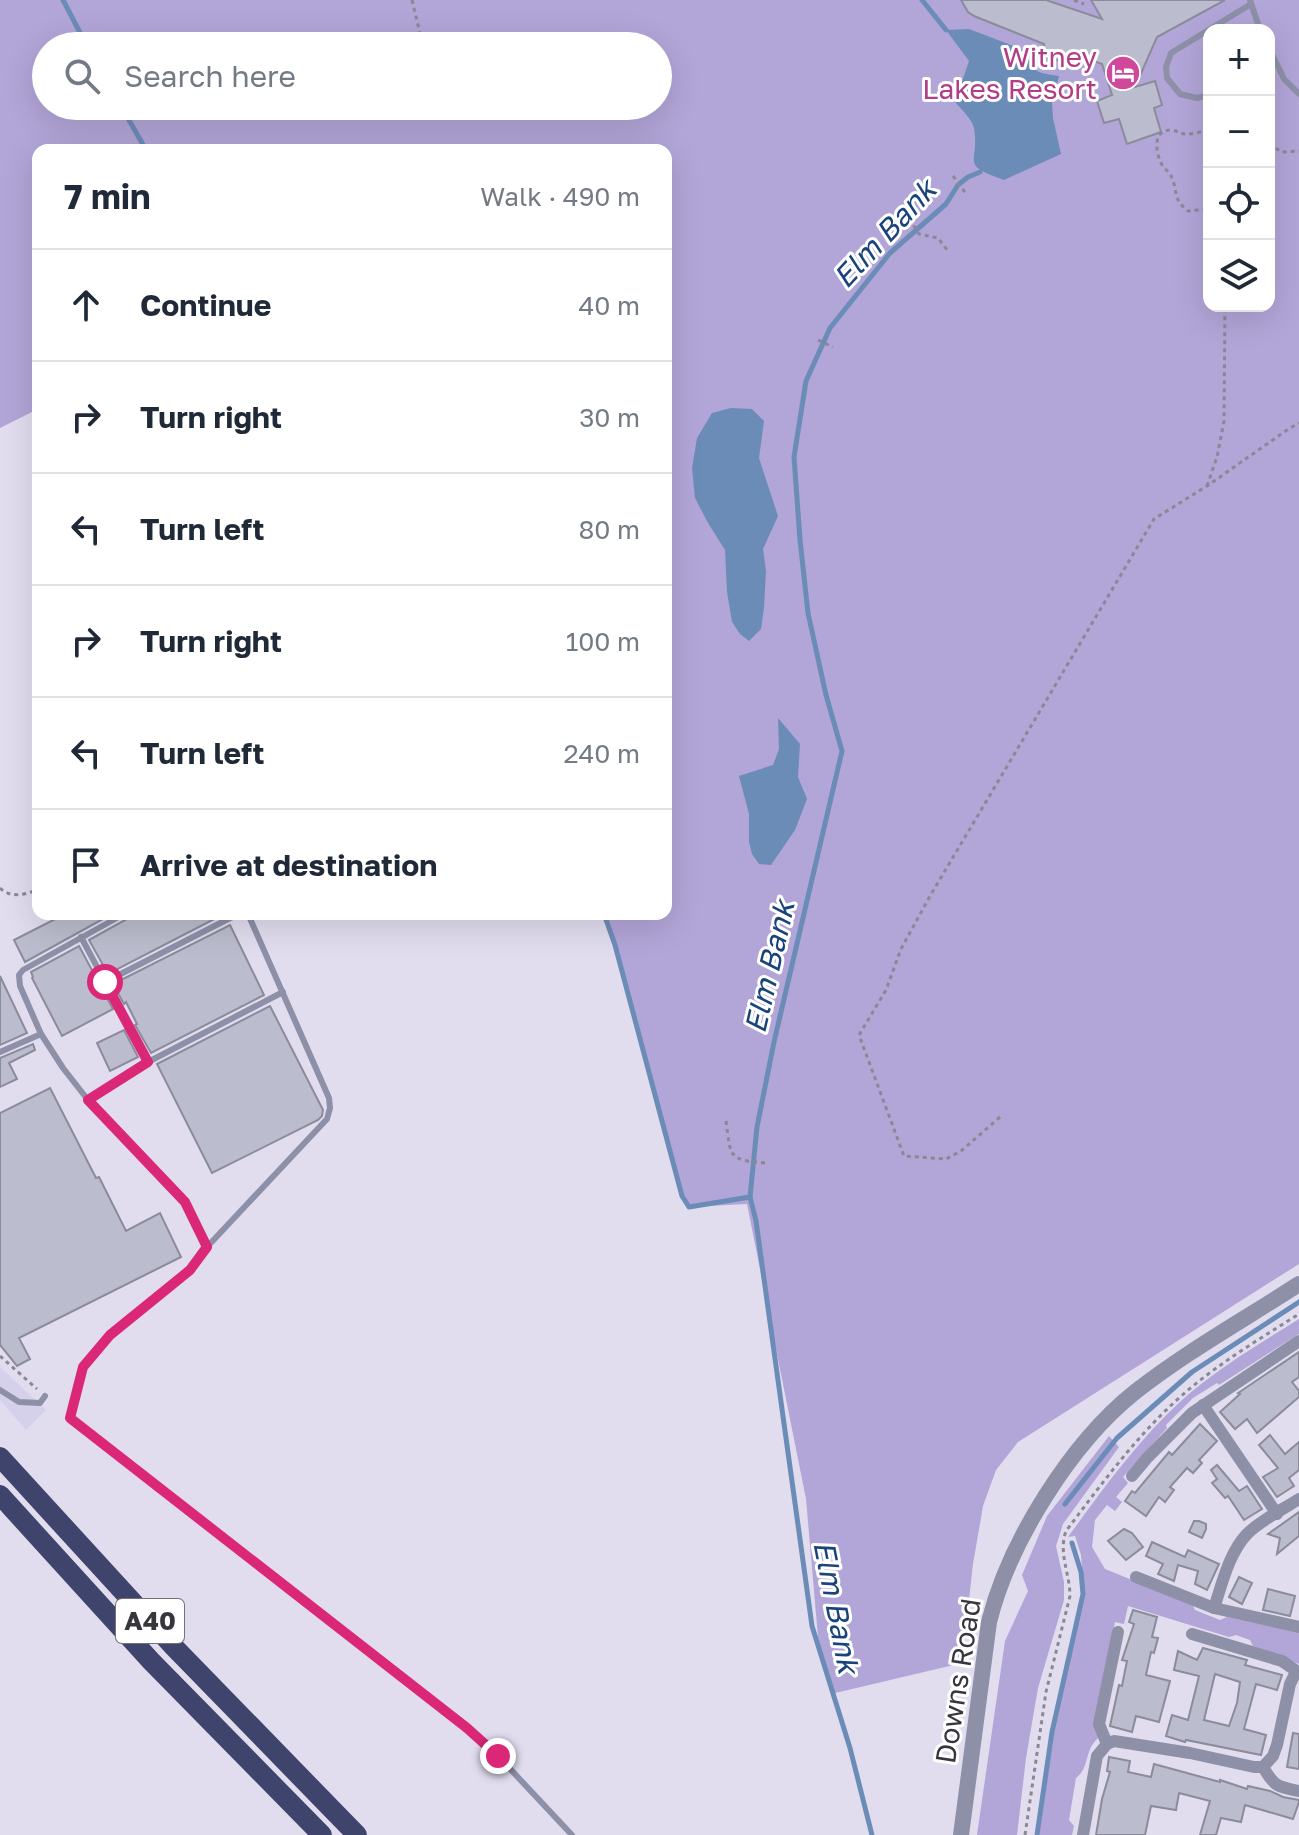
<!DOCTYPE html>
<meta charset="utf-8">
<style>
body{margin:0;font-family:"Golos Text",sans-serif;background:#f2f2f3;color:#1f2937}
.controls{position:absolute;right:24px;top:24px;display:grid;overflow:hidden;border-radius:16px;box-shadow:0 8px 32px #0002}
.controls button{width:72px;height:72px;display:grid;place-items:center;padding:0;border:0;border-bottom:2px solid #e0e1e3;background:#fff;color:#1f2937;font:40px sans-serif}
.stop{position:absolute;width:24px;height:24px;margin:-18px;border:6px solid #db2777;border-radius:50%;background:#fff}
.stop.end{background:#db2777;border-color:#fff;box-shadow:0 2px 8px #0008}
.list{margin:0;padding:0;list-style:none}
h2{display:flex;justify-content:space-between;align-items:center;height:104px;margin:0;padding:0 32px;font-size:34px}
h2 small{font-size:26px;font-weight:400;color:#747a83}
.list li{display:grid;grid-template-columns:52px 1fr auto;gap:24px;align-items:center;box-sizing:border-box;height:112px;padding:0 32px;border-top:2px solid #e0e1e3}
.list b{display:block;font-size:30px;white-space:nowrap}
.list em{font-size:26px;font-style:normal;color:#747a83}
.icon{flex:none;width:44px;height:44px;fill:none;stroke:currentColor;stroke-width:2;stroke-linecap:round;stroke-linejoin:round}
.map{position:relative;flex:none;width:1299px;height:1835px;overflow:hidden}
.search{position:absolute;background:#fff;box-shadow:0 8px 32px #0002;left:32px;top:32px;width:640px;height:88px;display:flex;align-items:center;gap:20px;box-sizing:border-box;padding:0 28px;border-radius:44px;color:#747a83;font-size:30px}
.panel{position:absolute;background:#fff;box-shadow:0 8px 32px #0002;left:32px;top:144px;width:640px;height:776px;border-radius:16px}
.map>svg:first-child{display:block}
.built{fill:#d6d1ea}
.green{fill:#b2a5d8;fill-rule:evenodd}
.water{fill:#6c8cb8}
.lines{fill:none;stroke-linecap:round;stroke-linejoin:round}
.stream{stroke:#6c8cb8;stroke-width:5}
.building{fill:#bbbccd;stroke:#8b8b9c;stroke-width:2;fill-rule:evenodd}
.path{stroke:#8a8894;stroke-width:3;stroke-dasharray:4 4;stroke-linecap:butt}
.service{stroke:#8d90a7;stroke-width:6}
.minor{stroke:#8d90a7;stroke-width:12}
.tertiary{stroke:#8d90a7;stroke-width:16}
.trunk{stroke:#3f446c;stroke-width:20}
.route{stroke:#db2777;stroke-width:10}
.labels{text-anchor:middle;stroke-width:6;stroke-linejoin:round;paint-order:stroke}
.shield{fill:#fff;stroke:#737277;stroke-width:2}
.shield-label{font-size:26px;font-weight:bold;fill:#37363d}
.hotel-label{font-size:28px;fill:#b23c85;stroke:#fff;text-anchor:end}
.street-label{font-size:28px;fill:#37363d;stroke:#fff}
.water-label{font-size:30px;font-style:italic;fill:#19437b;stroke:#fff}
</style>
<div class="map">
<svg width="1299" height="1835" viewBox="0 0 1299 1835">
<rect width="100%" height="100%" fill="#e1ddef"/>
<!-- built -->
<polygon class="built" points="0,1367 46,1410 26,1430 0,1400"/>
<!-- green -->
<g class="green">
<path d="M0 0H1299V1264L1018 1442 996 1470 983 1506 973 1564 962 1663 831 1694 818 1637 806 1499 747 1204 689 1207 682 1196 615 945 604 914H666V150H38V409L0 428ZM1209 30H1269V306H1209ZM46 46H658V106H46Z"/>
<path d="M1299 1319V1334L1297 1335 1219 1385 1217 1383 1193 1398 1166 1425 1167 1428 1123 1477 1128 1483 1116 1497 1122 1502 1115 1511 1107 1505 1095 1520 1092 1547 1105 1569 1192 1604 1195 1610 1220 1620 1227 1617 1299 1632V1664L1253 1646 1250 1640 1236 1635 1229 1637 1128 1606 1124 1624 1115 1622 1096 1723 1101 1736C1083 1748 1091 1767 1076 1778L1069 1820 1074 1826 1072 1835H1039L1054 1733 1084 1594 1081 1555 1075 1536 1068 1537C1103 1489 1138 1440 1182 1400 1217 1369 1259 1344 1299 1319Z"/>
<polygon points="1109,1436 1119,1447 1063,1524 1056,1546 1064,1582 1064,1600 1038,1688 1026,1758 1017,1835 977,1835 1005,1641 1028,1591 1022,1575 1047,1516"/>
</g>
<!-- water -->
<g class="water">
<path d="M969 29 1029 52C1031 74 1040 73 1059 76L1052 102 1053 118 1061 154 1004 180C958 164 980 164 974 128 972 119 961 109 955 102L969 61 946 30Z"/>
<polygon points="731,408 752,409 764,421 759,458 778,516 763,549 766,571 764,608 761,629 749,641 740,634 732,622 727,592 725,550 708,523 695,498 692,468 697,438 712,413"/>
<polygon points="778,718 800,744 798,777 807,799 795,830 771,865 759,864 752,854 749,842 749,814 739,776 773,765 779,749"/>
</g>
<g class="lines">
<!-- stream -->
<g class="stream">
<polyline points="63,0 87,46"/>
<polyline points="922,0 946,30"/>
<polyline points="121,106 146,150"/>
<polyline points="604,914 615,945 682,1196 689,1207 750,1197"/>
<polyline points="1065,1504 1117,1438 1192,1372 1299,1302"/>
<polyline points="872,1835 850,1748 812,1626 756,1221 750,1197 757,1127 774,1042 842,751 826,695 808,613 800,540 794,457 806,381 830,328 890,253 946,204 958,185 968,177 980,172"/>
<polyline points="1037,1835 1052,1732 1083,1594 1081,1572 1072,1543"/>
</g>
</g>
<!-- building -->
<g class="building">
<polygon points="961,0 1046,0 1102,19 1091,0 1225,0 1157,37 1135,87 1155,81 1162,105 1154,108 1161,132 1127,144 1119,119 1104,123 1097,101 1112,95 1102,64 1071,53 1061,60 1053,60 1045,53 1044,44 974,16 968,12"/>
<polygon points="65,914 112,914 25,962 14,940"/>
<polygon points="130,914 224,914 108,974 89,940 127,919"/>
<polygon points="230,925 264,995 151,1053 135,1025 137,1024 126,1002 124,1004 113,984"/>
<polygon points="79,946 113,1009 62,1036 32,978 33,977 31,972"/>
<polygon points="0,976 27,1033 0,1045"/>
<polygon points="270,1006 323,1110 322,1116 318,1120 212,1173 157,1064"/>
<polygon points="124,1030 138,1057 110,1071 97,1043"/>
<polygon points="33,1044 35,1050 9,1063 17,1079 0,1087 0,1058"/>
<polygon points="50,1088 96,1178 99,1177 126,1231 160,1213 181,1257 19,1338 30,1359 17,1366 0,1345 0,1113"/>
<polygon points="1299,1352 1299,1377 1292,1382 1299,1391 1299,1397 1257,1433 1247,1419 1235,1429 1220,1412 1240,1394 1238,1393"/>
<polygon points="1200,1424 1217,1441 1199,1460 1202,1463 1193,1473 1187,1468 1170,1487 1174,1490 1165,1502 1159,1497 1146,1516 1125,1501 1132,1491 1135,1493 1169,1452 1172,1455"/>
<polygon points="1270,1435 1285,1454 1299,1442 1299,1470 1289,1478 1294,1486 1277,1497 1263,1477 1278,1468 1259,1445"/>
<polygon points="1217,1465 1239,1491 1247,1486 1262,1509 1244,1520 1228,1496 1225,1498 1212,1483 1217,1479 1211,1470"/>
<polygon points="1299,1512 1299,1536 1277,1554 1280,1538 1268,1534"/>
<polygon points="1194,1521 1199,1521 1206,1524 1206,1529 1202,1538 1189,1532"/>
<polygon points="1124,1529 1132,1533 1143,1547 1126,1560 1108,1541"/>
<polygon points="1152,1542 1185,1557 1188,1550 1219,1564 1207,1590 1195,1584 1198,1571 1178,1565 1174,1581 1158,1574 1163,1564 1146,1556"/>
<polygon points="1239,1577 1252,1583 1242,1604 1229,1597"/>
<polygon points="1268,1589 1295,1596 1290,1616 1263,1610"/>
<polygon points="1133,1610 1157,1617 1152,1637 1158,1638 1154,1653 1151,1652 1146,1675 1170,1681 1159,1722 1136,1716 1132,1732 1110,1726 1119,1685 1122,1686 1127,1661 1122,1660 1134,1624 1129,1622"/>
<path d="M1203 1648 1247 1660 1245 1665 1282 1675 1277 1690 1256 1684 1244 1729 1266 1735 1261 1755 1186 1740 1185 1742 1166 1736 1172 1715 1188 1720 1199 1676 1174 1670 1178 1651 1197 1660ZM1215 1674 1240 1682 1237 1703 1229 1726 1204 1720Z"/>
<polygon points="1293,1733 1299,1734 1299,1769 1287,1767"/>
<polygon points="1109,1757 1130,1761 1128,1772 1151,1777 1154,1764 1220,1782 1220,1780 1247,1789 1248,1786 1270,1791 1283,1797 1299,1800 1299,1802 1293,1819 1245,1805 1241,1822 1221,1818 1216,1835 1200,1835 1210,1801 1179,1793 1176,1810 1151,1806 1145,1835 1096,1835 1102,1799 1110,1772 1107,1771"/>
</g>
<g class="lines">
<!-- path -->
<g class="path">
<polyline points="412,0 423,46"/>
<polyline points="1074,0 1084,4"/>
<polyline points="432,106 432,109"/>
<path d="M1209 131C1201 131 1191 135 1184 134 1180 133 1177 131 1172 130 1153 129 1155 150 1161 163 1164 169 1170 172 1172 178 1178 193 1173 199 1188 211L1209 209"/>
<polyline points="1269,144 1282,152 1299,151"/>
<polyline points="953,176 967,195"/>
<polyline points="905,212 919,234 938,238 948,251"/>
<polyline points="818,340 833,347"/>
<polyline points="1207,486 1217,457 1224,421 1225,306"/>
<path d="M0 888C11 899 25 894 38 890"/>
<polyline points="1000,1117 961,1151 946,1159 904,1156 859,1035 886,990 901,949 930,896 1154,519 1207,486 1287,430 1299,423"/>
<path d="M726 1121C731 1158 728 1160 766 1163"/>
<polyline points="0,1356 37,1389"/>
<path d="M1025 1835 1046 1692 1070 1596C1070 1574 1058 1553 1066 1531 1103 1482 1140 1431 1187 1391 1221 1362 1261 1338 1299 1314"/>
</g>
<!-- service -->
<g class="service">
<polyline points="1250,0 1260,30"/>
<polyline points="1269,48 1284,79 1299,94"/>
<polyline points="1209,95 1197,98 1180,94 1167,78 1166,67 1171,53 1251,4"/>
<polyline points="81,937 148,1062 283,992"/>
<polyline points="105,982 238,914"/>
<polyline points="41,1034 20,986 19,975 23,970 124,914"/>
<polyline points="0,1052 41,1034 63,1068 88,1100 185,1202 207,1247 190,1270 110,1335 83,1367 70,1418 467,1728 498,1756 572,1835"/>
<polyline points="88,1100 148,1062"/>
<polyline points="207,1247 327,1119 330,1108 329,1098 248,914"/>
<polyline points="0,1390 19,1402 40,1403 45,1396"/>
</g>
<!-- minor -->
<g class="minor">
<polyline points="1203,1405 1277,1514"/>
<polyline points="1132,1476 1148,1457 1192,1413 1299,1341"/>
<polyline points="1136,1577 1214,1608 1299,1627"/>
<path d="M1214 1608C1222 1584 1229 1553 1247 1534 1261 1520 1282 1510 1299 1499"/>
<polyline points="1192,1634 1282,1661 1298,1672"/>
<polyline points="1107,1744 1099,1724 1118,1632"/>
<path d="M1263 1767C1274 1786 1277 1787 1299 1791"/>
<polyline points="1083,1835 1097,1756 1107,1744 1114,1741 1190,1753 1254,1767 1263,1767 1273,1756 1277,1745 1290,1684 1294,1676 1299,1672"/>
</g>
<!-- tertiary -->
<path class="tertiary" d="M961 1835 989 1622C1009 1542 1071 1443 1135 1392 1186 1352 1245 1319 1299 1284"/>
<!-- trunk -->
<g class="trunk">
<polyline points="0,1457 173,1646 357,1835"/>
<polyline points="0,1495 151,1661 322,1835"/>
</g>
</g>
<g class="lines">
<!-- route -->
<polyline class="route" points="105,982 148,1062 88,1100 185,1202 207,1247 190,1270 110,1335 83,1367 70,1418 467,1728 498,1756"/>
</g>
<!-- icons -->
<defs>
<g id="hotel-disc" transform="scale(1.8)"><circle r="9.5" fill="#d1479c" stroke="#fff"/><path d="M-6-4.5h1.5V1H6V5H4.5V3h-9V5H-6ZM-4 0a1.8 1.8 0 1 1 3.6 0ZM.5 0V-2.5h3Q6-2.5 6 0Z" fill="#fff"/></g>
</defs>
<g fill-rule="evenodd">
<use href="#hotel-disc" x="1123" y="73"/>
</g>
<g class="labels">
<!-- shield labels -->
<rect class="shield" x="116" y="1599" width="68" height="44" rx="6"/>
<g class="shield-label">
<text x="150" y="1630">A40</text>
</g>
<!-- hotel labels -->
<g class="hotel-label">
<text x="1097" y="67">Witney<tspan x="1097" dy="32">Lakes Resort</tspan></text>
</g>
<!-- street labels -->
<g class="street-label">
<text transform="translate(958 1681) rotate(-81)" y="10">Downs Road</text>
</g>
<!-- water labels -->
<g class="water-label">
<text transform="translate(885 234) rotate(-47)" y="10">Elm Bank</text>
<text transform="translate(770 967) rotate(-77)" y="10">Elm Bank</text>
<text transform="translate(836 1607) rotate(79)" y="10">Elm Bank</text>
</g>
</g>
</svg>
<div class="controls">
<button>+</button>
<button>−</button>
<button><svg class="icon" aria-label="locate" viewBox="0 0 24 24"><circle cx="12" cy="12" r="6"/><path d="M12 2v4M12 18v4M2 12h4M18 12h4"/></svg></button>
<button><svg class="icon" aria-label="layers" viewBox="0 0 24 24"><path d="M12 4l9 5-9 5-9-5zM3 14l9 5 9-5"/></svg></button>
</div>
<div class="stop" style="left:105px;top:982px"></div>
<div class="stop end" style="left:498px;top:1756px"></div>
<div class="search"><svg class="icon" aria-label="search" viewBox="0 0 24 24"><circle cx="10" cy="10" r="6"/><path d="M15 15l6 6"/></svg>Search here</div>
<section class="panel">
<h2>7 min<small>Walk · 490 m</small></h2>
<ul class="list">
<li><svg class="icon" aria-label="ahead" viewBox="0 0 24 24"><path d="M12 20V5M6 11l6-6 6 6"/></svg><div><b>Continue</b></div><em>40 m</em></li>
<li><svg class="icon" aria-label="right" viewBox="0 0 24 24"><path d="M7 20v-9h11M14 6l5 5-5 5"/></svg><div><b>Turn right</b></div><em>30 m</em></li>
<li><svg class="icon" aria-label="left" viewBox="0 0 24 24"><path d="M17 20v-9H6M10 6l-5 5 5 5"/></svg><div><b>Turn left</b></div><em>80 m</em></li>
<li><svg class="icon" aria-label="right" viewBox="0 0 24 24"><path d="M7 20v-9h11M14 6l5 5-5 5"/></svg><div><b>Turn right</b></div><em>100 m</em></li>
<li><svg class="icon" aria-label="left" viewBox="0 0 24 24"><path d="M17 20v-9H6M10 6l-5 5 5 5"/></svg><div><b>Turn left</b></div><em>240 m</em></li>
<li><svg class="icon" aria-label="arrive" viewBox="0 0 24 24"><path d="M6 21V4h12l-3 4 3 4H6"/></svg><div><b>Arrive at destination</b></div></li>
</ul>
</section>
</div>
